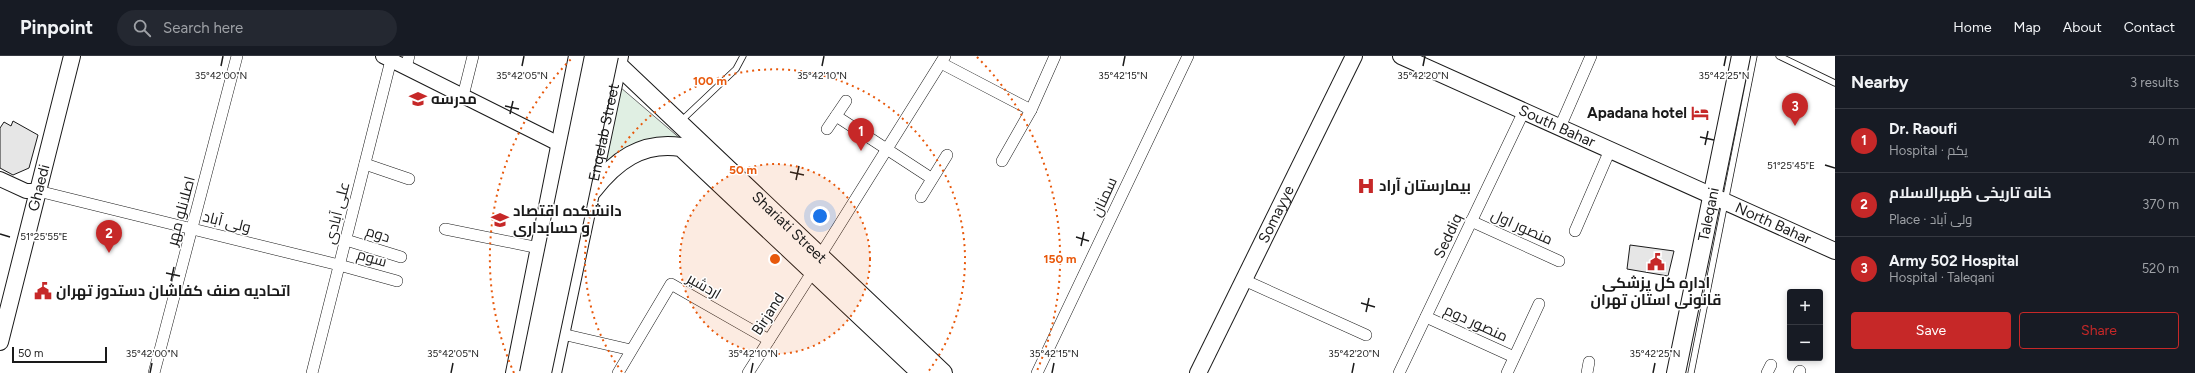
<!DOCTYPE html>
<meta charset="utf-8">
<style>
body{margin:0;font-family:Figtree,Cairo,sans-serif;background:#242831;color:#f1f3f6}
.controls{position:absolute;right:12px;bottom:12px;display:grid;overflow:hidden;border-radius:4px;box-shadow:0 2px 6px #0003}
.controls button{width:36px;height:36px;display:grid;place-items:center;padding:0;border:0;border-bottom:1px solid #363941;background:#171b24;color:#f1f3f6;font:20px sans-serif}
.scale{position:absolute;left:12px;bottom:10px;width:95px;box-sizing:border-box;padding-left:4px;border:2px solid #1a1a1a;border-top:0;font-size:11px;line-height:14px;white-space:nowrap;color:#1a1a1a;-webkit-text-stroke:3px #fff;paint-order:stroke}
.you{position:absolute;left:820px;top:160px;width:14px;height:14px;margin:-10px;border:3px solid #fff;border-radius:50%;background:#1a73e8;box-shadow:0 0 0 6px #1a73e833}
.badge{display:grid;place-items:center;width:26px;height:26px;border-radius:50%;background:#c62828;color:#fff;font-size:13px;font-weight:700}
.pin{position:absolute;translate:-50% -33px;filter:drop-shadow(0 1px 2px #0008)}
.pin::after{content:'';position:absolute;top:21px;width:14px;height:12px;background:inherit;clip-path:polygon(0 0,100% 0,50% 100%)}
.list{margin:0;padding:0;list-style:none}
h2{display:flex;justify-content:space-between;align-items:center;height:52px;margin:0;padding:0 16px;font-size:17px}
h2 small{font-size:13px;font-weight:400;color:#9ea1a6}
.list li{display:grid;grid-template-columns:26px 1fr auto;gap:12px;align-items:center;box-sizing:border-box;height:64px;padding:0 16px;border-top:1px solid #363941}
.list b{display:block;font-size:15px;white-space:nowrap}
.list p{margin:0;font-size:13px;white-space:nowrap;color:#9ea1a6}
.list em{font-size:13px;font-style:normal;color:#9ea1a6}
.actions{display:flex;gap:8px;padding:12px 16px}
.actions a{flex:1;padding:9px 0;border:1px solid #c62828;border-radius:4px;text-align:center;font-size:14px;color:#c62828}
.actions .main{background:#c62828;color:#fff}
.icon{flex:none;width:22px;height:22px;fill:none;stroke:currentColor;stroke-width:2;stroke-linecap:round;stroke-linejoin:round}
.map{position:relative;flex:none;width:1835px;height:317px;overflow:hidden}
header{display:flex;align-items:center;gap:24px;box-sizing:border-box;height:56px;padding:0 20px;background:#171b24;border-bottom:1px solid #363941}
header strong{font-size:19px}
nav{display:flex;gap:22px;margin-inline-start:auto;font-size:14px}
.search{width:280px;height:36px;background:#242831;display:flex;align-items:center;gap:10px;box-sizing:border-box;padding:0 14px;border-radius:22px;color:#9ea1a6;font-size:15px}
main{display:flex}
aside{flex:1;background:#171b24}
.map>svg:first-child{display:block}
.green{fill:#e0efe3;stroke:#6a6a6a}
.building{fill:#e6e6e6;stroke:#1a1a1a}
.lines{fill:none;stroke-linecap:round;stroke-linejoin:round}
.service-casing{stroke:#1a1a1a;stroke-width:7}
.minor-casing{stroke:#1a1a1a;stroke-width:12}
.tertiary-casing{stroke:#1a1a1a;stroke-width:16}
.secondary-casing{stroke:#1a1a1a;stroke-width:18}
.primary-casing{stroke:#1a1a1a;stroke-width:20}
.service{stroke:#fff;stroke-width:5.5}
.minor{stroke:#fff;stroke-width:11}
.tertiary{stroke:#fff;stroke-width:14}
.secondary{stroke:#fff;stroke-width:16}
.primary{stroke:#fff;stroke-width:18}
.primary-bridge-casing{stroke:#1a1a1a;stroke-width:20;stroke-linecap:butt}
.primary-bridge{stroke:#fff;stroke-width:18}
.ticks{fill:none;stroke:#1a1a1a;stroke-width:1.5}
.ring{fill:none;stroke:#e8590c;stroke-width:2;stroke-dasharray:2 4}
.labels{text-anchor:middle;stroke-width:3;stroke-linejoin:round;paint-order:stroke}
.poi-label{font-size:15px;font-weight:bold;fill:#1a1a1a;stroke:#fff;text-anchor:start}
.street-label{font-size:15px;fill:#1a1a1a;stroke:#fff}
.ticks-label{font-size:10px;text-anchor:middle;fill:#1a1a1a;stroke:#fff;stroke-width:3;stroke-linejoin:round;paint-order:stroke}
.centre{fill:#e8590c;stroke:#fff;stroke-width:2}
.ring-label{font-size:12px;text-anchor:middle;font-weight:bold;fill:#e8590c;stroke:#fff;stroke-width:3;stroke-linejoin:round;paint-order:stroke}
</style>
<header>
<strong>Pinpoint</strong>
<div class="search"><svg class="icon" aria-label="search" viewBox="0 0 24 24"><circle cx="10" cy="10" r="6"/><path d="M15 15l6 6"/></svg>Search here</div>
<nav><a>Home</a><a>Map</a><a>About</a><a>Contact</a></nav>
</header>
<main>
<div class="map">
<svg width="1835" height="317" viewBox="0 0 1835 317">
<rect width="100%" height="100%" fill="#fff"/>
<!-- green -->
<polygon class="green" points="620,31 682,84 603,111"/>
<!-- building -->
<g class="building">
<polygon points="13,65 38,79 29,112 13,119 0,112 0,72 4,66 11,70"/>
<polygon points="1630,189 1674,195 1668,220 1627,213"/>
</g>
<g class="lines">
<!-- service casing -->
<g class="service-casing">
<g id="service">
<polyline points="1779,0 1835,27"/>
<polyline points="681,65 736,13 743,0"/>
<polyline points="1691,317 1754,0"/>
</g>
</g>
<!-- minor casing -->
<g class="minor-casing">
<g id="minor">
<polyline points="941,7 1031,54"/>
<polyline points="406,11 409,0"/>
<polyline points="463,40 473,0"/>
<polyline points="836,60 931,122"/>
<polyline points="1560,71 1591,0"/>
<polyline points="827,73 846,45"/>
<polyline points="1002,105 1031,54 1055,0"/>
<polyline points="365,108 409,123"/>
<polyline points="38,135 339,209 397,225"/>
<polyline points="921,141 947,99"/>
<polyline points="1471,165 1559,205"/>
<polyline points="445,173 539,192"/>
<polyline points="1575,175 1610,94"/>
<polyline points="346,184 401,201"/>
<polyline points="820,200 945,0"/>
<polyline points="1244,224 1366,279"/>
<polyline points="1426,261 1514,301"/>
<polyline points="562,278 631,294"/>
<polyline points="154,317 237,0"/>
<polyline points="312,317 391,4"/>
<polyline points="618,317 671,228 769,284"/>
<polyline points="748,317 813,215"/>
<polyline points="1037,317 1188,0"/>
<polyline points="1399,317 1524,55"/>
<polyline points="1507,317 1539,248"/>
<polyline points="1587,317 1589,306"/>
<polyline points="1767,317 1771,309"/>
<polyline points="1799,317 1800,315"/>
</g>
</g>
<!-- tertiary casing -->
<g class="tertiary-casing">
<g id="tertiary">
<polyline points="383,0 559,88"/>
<polyline points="0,123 26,135 38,135"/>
</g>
</g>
<!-- secondary casing -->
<g class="secondary-casing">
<g id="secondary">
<path id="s1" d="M1401 0 1835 195"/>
<path id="s2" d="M0 286 72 0"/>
<polyline points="514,317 577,0"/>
<path id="s3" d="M553 317 620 0"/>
<path id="s4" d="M1198 317 1354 0"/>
</g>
</g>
<!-- primary casing -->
<g class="primary-casing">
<g id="primary">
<path id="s5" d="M618 9 943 317"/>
<path d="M592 135C615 105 642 85 681 91L921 317"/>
<path id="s6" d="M1676 317 1741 0"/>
</g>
</g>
<!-- service -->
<use href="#service" class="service"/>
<!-- minor -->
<use href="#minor" class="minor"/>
<!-- tertiary -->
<use href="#tertiary" class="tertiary"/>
<!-- secondary -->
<use href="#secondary" class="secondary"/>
<!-- primary -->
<use href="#primary" class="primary"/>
<!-- primary-bridge casing -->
<g class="primary-bridge-casing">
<g id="primary-bridge">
<polyline points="529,317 594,0"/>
<polyline points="542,317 609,0"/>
</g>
</g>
<!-- primary-bridge -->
<use href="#primary-bridge" class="primary-bridge"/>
</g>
<!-- ticks -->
<path class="ticks" d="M221 10 223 0M522 10 524 0M822 10 824 0M1123 10 1125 0M1423 10 1425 0M1724 10 1726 0M505 50 519 53M510 58 513 45M1700 81 1714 84M1705 89 1708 75M1825 109 1835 112M790 116 804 119M796 124 799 110M0 178 10 181M1076 181 1089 185M1081 190 1084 176M166 217 180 220M171 225 174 211M1361 247 1375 251M1366 256 1369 242M150 317 152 307M451 317 453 307M751 317 753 307M1052 317 1054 307M1352 317 1354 307M1653 317 1655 307"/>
<!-- distance rings -->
<circle cx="775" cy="203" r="95" fill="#e8590c" fill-opacity=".12"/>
<g class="ring">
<circle cx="775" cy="203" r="95"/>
<path d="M622 316A190 190 0 1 1 928 316"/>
<path d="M514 317A285 285 0 0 1 573 1M977 1A285 285 0 0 1 1036 317"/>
</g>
<!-- icons -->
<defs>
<g id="school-bare" transform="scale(1.38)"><path d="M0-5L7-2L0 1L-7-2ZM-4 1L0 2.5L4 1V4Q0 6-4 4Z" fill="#c62828" stroke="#fff" stroke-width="2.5" paint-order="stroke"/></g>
<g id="hotel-bare" transform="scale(1.38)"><path d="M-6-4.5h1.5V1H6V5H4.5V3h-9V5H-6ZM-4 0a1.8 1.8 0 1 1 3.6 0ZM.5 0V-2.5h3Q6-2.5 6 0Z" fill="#c62828" stroke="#fff" stroke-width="2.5" paint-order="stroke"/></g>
<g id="hospital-bare" transform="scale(1.38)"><path d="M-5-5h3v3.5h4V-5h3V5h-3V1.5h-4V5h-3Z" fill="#c62828" stroke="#fff" stroke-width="2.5" paint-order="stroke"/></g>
<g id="university-bare" transform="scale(1.38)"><path d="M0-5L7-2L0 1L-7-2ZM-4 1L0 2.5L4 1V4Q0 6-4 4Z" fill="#c62828" stroke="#fff" stroke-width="2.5" paint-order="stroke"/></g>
<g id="civic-bare" transform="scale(1.38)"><path d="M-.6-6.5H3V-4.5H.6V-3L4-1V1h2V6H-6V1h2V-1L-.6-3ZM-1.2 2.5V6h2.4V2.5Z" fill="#c62828" stroke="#fff" stroke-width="2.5" paint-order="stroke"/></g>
</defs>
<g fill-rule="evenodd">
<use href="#school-bare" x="418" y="43"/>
<use href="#hotel-bare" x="1700" y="57"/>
<use href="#hospital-bare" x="1366" y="130"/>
<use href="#university-bare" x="500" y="164"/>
<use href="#civic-bare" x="1656" y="206"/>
<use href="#civic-bare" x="43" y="235"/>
</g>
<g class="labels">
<!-- poi labels -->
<g class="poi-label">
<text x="431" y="48">مدرسه</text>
<text x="1687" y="62" text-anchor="end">Apadana hotel</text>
<text x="1379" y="135">بیمارستان آراد</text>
<text x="513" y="160">دانشکده اقتصاد<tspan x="513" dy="17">و حسابداری</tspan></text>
<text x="1656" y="232" text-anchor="middle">اداره کل پزشکی<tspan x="1656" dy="17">قانونی استان تهران</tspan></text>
<text x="56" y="240">اتحادیه صنف کفاشان دستدوز تهران</text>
</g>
<!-- street labels -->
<g class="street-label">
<text dy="5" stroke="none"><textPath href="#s1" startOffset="171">South Bahar</textPath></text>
<text dy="5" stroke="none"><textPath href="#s3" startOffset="246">Enqelab Street</textPath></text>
<text dy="5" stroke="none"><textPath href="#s2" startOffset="159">Ghaedi</textPath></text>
<text transform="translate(1104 141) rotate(-65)" y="5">سمنان</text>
<text transform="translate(181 155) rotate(-75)" y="5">اصلانلو مهر</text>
<text transform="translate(337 157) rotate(-76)" y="5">علی آبادی</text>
<text dy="5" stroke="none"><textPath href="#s6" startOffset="162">Taleqani</textPath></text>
<text dy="5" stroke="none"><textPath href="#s4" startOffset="177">Somayye</textPath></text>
<text transform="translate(227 166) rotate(14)" y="5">ولی آباد</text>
<text dy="5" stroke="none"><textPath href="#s1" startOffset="408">North Bahar</textPath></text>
<text dy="5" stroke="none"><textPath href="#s5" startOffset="236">Shariati Street</textPath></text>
<text transform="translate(1522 171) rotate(24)" y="5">منصور اول</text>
<text transform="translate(378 178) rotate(18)" y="5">دوم</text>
<text transform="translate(1448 180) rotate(-65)" y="5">Seddiq</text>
<text transform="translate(372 202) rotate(16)" y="5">سوم</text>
<text transform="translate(704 230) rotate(30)" y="5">اردشیر</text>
<text transform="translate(768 258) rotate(-57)" y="5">Birjand</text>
<text transform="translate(1476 267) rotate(25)" y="5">منصور دوم</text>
</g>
</g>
<g class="ticks-label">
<text x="221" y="23">35°42'00"N</text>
<text x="522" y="23">35°42'05"N</text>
<text x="822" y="23">35°42'10"N</text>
<text x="1123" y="23">35°42'15"N</text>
<text x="1724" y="23">35°42'25"N</text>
<text x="1423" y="23">35°42'20"N</text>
<text x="1791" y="113">51°25'45"E</text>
<text x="44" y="184">51°25'55"E</text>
<text x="152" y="301">35°42'00"N</text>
<text x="453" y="301">35°42'05"N</text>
<text x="753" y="301">35°42'10"N</text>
<text x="1054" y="301">35°42'15"N</text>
<text x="1354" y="301">35°42'20"N</text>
<text x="1655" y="301">35°42'25"N</text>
</g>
<circle cx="775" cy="203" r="6" class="centre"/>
<g class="ring-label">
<text x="710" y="29">100 m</text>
<text x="743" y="118">50 m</text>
<text x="1060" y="207">150 m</text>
</g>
</svg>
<div class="controls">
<button>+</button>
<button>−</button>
</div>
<div class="scale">50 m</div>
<div class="you"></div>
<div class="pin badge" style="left:861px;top:95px">1</div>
<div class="pin badge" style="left:109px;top:197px">2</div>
<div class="pin badge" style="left:1795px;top:70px">3</div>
</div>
<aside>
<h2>Nearby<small>3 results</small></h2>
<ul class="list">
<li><span class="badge">1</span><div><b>Dr. Raoufi</b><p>Hospital · یکم</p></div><em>40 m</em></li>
<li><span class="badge">2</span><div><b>خانه تاریخی ظهیرالاسلام</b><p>Place · ولی آباد</p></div><em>370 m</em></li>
<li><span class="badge">3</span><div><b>Army 502 Hospital</b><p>Hospital · Taleqani</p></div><em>520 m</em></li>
</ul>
<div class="actions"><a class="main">Save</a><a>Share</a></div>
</aside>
</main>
